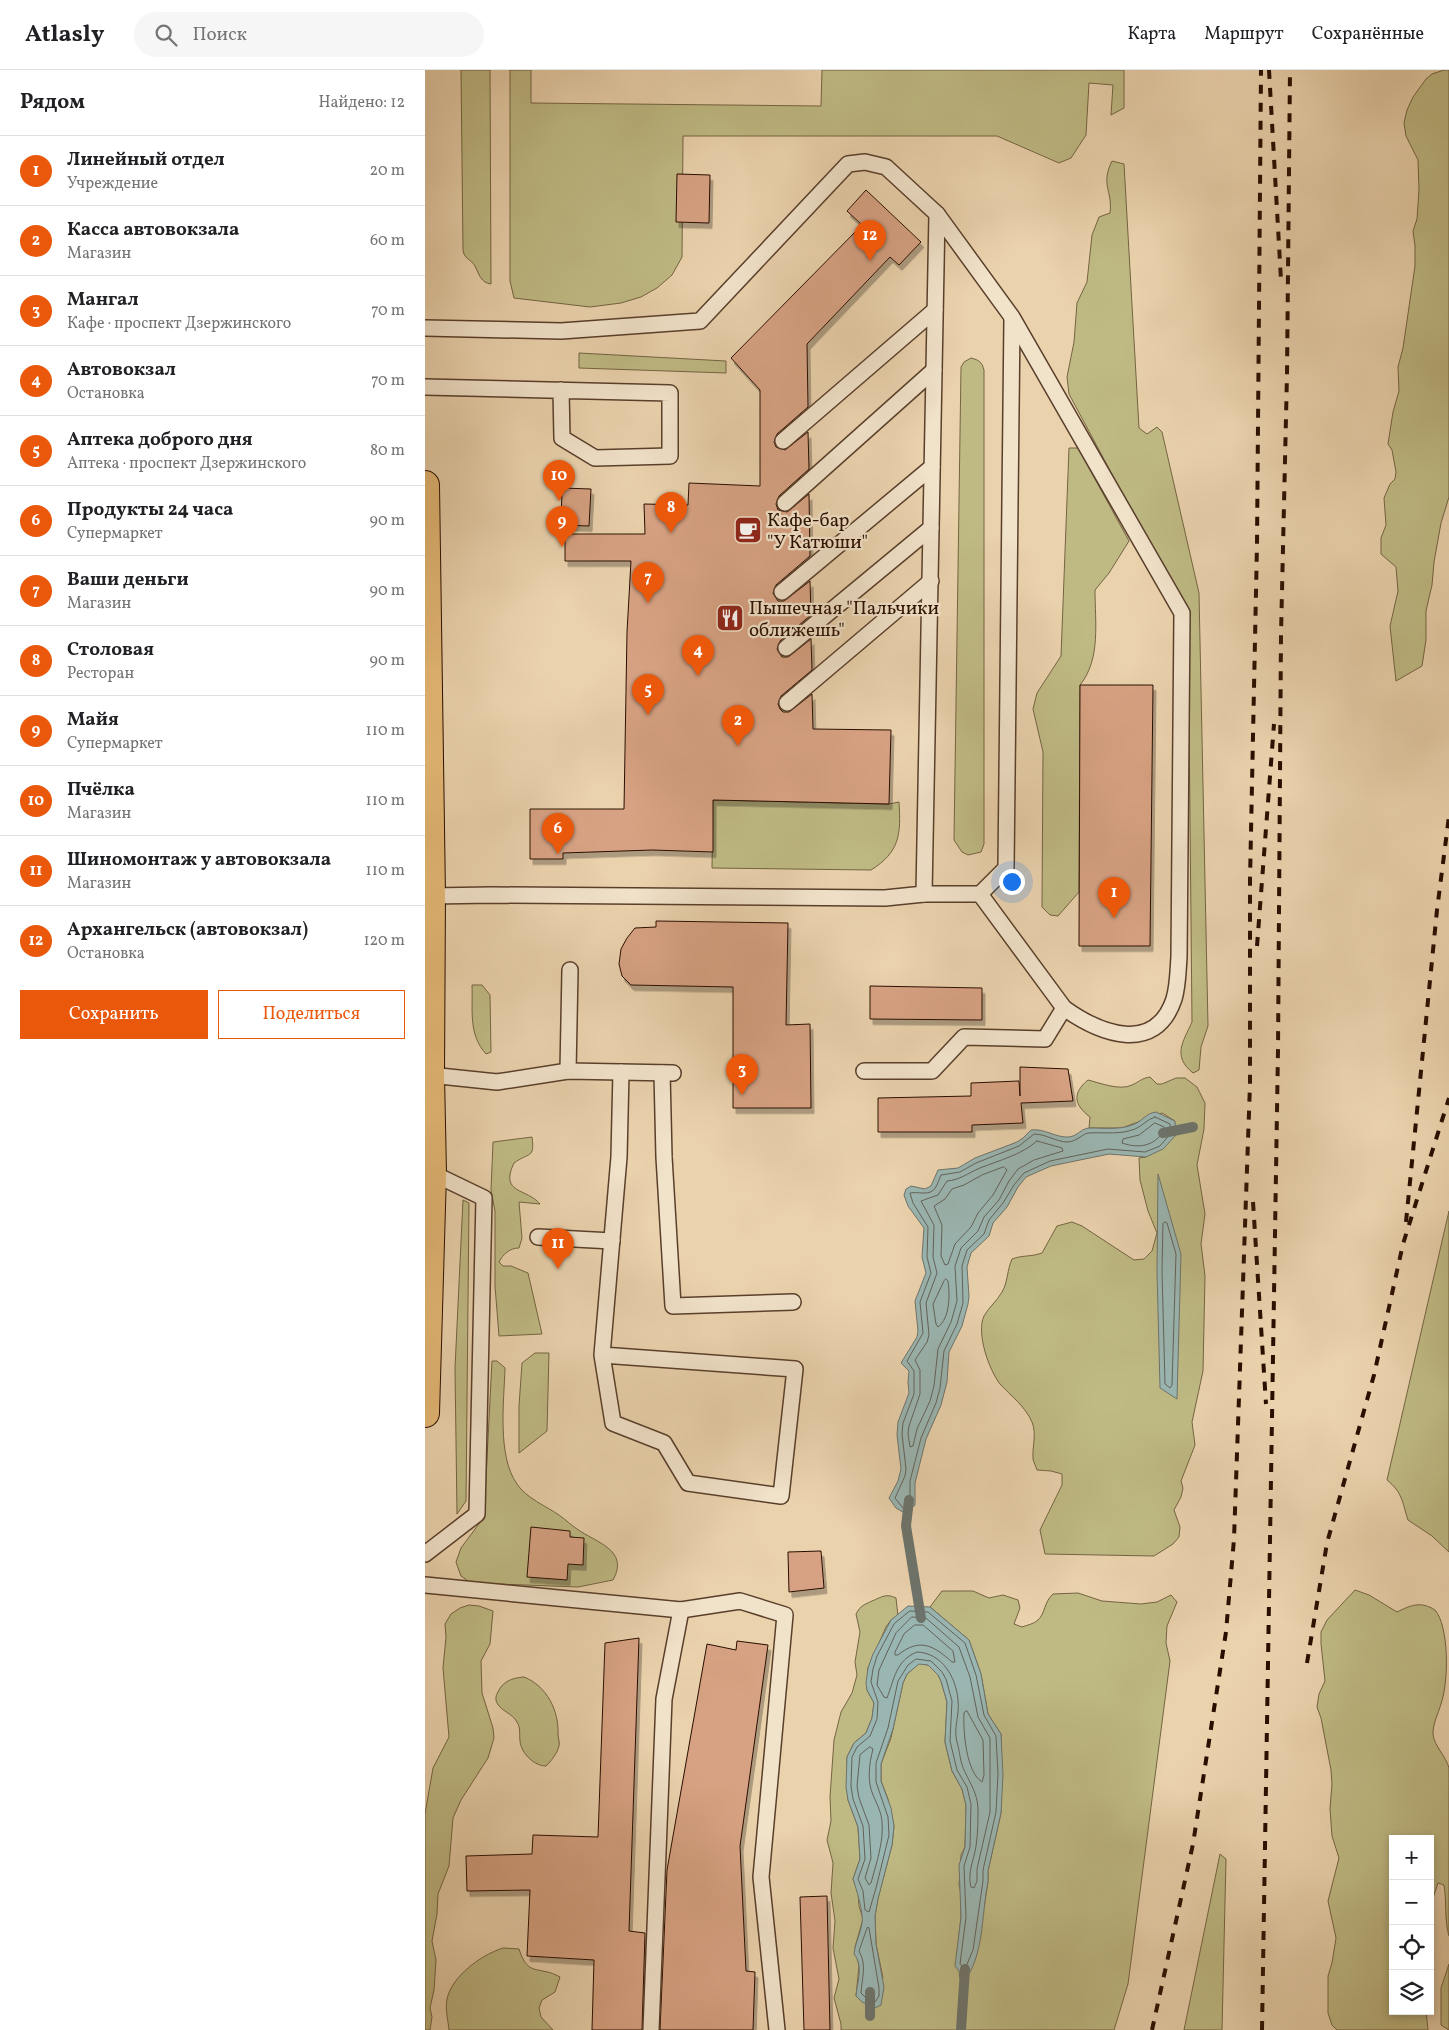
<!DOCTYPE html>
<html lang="ru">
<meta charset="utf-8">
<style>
body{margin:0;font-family:Vollkorn,serif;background:#f6f6f6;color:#202124}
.controls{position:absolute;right:15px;bottom:15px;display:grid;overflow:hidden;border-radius:0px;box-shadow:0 2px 8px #0003}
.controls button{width:45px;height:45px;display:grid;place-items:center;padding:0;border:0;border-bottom:1px solid #e0e0e0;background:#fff;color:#202124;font:25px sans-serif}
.you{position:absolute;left:586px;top:811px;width:18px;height:18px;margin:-12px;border:4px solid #fff;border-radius:50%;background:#1a73e8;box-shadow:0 0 0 8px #1a73e833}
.badge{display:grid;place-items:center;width:32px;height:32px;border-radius:50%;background:#ea580c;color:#fff;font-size:16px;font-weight:700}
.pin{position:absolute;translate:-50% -41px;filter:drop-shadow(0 1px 2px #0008)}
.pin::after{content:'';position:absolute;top:26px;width:18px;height:15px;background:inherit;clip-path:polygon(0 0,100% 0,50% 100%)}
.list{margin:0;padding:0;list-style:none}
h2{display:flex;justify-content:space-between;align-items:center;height:65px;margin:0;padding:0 20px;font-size:21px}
h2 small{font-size:16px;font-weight:400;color:#757577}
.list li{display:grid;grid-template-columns:32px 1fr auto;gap:15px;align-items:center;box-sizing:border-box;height:70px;padding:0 20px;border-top:1px solid #e0e0e0}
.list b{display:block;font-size:19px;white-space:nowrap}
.list p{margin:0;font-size:16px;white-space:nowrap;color:#757577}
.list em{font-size:16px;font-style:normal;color:#757577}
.actions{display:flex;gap:10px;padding:15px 20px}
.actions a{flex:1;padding:11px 0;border:1px solid #ea580c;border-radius:0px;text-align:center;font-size:18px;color:#ea580c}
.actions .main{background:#ea580c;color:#fff}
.icon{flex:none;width:28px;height:28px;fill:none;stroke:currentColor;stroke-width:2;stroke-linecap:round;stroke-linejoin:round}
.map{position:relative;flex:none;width:1024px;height:1960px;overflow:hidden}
header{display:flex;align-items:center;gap:30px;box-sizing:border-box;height:70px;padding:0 25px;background:#fff;border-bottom:1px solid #e0e0e0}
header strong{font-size:24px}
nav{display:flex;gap:28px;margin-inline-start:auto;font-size:18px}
.search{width:350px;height:45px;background:#f6f6f6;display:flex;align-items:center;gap:12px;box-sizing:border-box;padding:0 18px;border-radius:28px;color:#757577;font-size:19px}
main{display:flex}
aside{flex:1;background:#fff}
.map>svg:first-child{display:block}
.green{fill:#bfba84;stroke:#746442}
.water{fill:#9ab6b2;stroke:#6d736b}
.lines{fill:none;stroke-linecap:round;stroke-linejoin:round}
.shore{stroke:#626259;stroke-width:1}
.stream{stroke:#6d736b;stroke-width:10}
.building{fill:#d7a283;stroke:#290e00;filter:url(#shadow)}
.service-casing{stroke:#593f2b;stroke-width:18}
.primary-casing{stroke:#290e00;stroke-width:30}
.service{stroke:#f1e2ca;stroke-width:15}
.primary{stroke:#e5b976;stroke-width:28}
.rail{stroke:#290e00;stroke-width:4;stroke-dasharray:9 9;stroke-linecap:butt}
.labels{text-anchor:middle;stroke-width:4.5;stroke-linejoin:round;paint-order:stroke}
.poi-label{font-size:19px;fill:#290e00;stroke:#f1e2ca;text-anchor:start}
</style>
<header>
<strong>Atlasly</strong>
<div class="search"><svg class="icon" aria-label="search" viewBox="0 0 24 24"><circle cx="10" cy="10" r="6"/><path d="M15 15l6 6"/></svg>Поиск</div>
<nav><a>Карта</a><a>Маршрут</a><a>Сохранённые</a></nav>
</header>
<main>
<aside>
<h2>Рядом<small>Найдено: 12</small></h2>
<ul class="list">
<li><span class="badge">1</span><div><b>Линейный отдел</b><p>Учреждение</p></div><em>20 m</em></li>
<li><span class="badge">2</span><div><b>Касса автовокзала</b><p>Магазин</p></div><em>60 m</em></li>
<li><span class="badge">3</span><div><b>Мангал</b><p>Кафе · проспект Дзержинского</p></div><em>70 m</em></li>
<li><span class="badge">4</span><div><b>Автовокзал</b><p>Остановка</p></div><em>70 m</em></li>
<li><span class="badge">5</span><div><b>Аптека доброго дня</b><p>Аптека · проспект Дзержинского</p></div><em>80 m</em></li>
<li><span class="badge">6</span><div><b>Продукты 24 часа</b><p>Супермаркет</p></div><em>90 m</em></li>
<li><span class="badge">7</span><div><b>Ваши деньги</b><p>Магазин</p></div><em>90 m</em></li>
<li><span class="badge">8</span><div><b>Столовая</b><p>Ресторан</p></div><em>90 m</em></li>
<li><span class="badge">9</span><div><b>Майя</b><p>Супермаркет</p></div><em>110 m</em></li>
<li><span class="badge">10</span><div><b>Пчёлка</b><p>Магазин</p></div><em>110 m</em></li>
<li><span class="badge">11</span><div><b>Шиномонтаж у автовокзала</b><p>Магазин</p></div><em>110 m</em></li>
<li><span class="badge">12</span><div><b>Архангельск (автовокзал)</b><p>Остановка</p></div><em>120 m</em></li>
</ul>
<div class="actions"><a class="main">Сохранить</a><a>Поделиться</a></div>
</aside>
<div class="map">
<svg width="1024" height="1960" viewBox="0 0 1024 1960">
<defs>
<filter id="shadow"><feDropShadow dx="3" dy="5.5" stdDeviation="0" flood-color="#0004"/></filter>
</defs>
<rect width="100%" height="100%" fill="#ead2ad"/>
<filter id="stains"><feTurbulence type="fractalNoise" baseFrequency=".004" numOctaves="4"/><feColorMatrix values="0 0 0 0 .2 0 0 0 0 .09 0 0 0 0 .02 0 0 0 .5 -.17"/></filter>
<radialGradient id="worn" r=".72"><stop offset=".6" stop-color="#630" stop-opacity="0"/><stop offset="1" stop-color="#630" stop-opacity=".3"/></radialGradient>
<!-- green -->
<g class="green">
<path d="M36 0H65L66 214C56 213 54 204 50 196 46 189 39 189 38 180Z"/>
<polygon points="85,0 106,0 106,33 396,36 397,0 699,0 699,38 686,45 688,15 664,13 661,65 646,88 634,93 572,66 258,66 257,187 247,205 232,218 216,227 196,233 165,237 89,228 85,211"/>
<polygon points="1019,0 1024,0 1024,427 1016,453 1009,492 1007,515 1001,541 1001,570 997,596 971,611 965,556 973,521 971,497 956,484 956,468 961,455 959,428 965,414 970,409 971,402 967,380 963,374 968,342 974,321 973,297 978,278 990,196 990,176 988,161 992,149 994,120 993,90 981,66 979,53 982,40 988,27 1001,9 1007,4"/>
<path d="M687 91 699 94 714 358 722 364 732 357 737 362 774 523 783 956 776 977 774 1000 768 1003C747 986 758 972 767 952L763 546 644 324 642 307 649 272 652 233 662 212 667 165 674 147 685 143C688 121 675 115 687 91Z"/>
<polygon points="154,283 301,291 301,303 154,298"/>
<path d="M546 288C554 290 557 292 559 300V774L556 782 543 785 537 782 529 770 536 297 539 292Z"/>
<path d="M644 378H653L704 471 684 503 670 520C670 552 676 589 655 615L654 822 633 846 625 845 617 837 618 682 608 639 612 623 636 586Z"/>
<path d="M288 730 464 734 474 732C476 764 475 782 446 800L287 798Z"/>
<path d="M47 915H57L65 925 66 982 61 984C43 964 48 940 47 915Z"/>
<path d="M725 1007 732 1014H737L751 1008H760L772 1017 780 1033 779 1059 772 1095 780 1144 776 1174 780 1206 778 1301 767 1352 770 1375 756 1411 758 1418 756 1427 749 1440 755 1457 754 1467 748 1474 729 1486 620 1484 615 1460 637 1415V1404L626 1401 612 1400C611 1397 609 1393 608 1389 607 1376 612 1365 607 1352 600 1336 586 1326 575 1314 564 1300 551 1263 559 1246 564 1237 572 1231 577 1222 583 1212 582 1200 587 1189 597 1185 606 1187 617 1183L632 1156 647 1152 657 1156 709 1190 719 1189 727 1181 732 1163 723 1141 715 1110 714 1088 721 1087 750 1051 737 1043 697 1058H664L665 1047C649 1035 647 1023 663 1010 675 1013 695 1021 707 1015 714 1012 717 1008 725 1007Z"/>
<path d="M107 1067C110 1089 104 1082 89 1093 74 1124 102 1118 115 1134L94 1132 97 1168 94 1178C85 1178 78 1184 74 1192L78 1196H86L103 1203 117 1264 74 1266 70 1216V1141L66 1120 68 1072Z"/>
<polygon points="38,1130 44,1133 41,1431 32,1444 30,1298"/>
<path d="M1024 1141V1482L1007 1466 983 1450C977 1432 978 1423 962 1410Z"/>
<polygon points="110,1283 124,1283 122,1361 94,1383 94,1336 97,1293"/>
<path d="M67 1291H72L80 1298C79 1332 72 1386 92 1414 101 1428 121 1436 134 1445 141 1450 146 1455 152 1459 170 1472 205 1480 188 1510L153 1517 46 1513 36 1506 31 1492 36 1478 59 1447Z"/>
<path d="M930 1520 944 1525 972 1542C986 1535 996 1531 1010 1540 1024 1556 1024 1611 1016 1634 1013 1644 1008 1653 1008 1664 1009 1676 1021 1686 1024 1698 1024 1710 1024 1731 1024 1744 1024 1785 1024 1825 1024 1866 1019 1849 1022 1832 1019 1815L1013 1813 1005 1837V1769H968V1941H1001L1003 1960H912L907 1955 903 1943V1906L907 1893 911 1868 903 1831 914 1788 907 1766 905 1739 907 1714 906 1700 896 1648 892 1637 894 1624 900 1611 896 1574V1562L902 1550Z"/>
<path d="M517 1521H548L564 1528 578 1525 593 1530 595 1538 589 1554 597 1557C602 1555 609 1554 613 1550 620 1544 619 1532 628 1524L653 1523 677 1531 716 1534 732 1532 746 1525 752 1532 742 1556 741 1573 745 1591 703 1914 689 1960H416V1954L409 1928 414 1909 408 1878 410 1851 406 1823 408 1793 402 1770 406 1751 405 1727 409 1670 416 1642 427 1623 432 1605 430 1592 435 1562 431 1544C436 1535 439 1535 447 1531 457 1527 461 1523 471 1528L473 1546 466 1550 461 1557 443 1598 442 1620 449 1633 447 1648 441 1663 429 1673 422 1687 423 1730 433 1757 435 1789 428 1809 433 1822 434 1836 438 1849 430 1877 434 1896 431 1926 458 1908 451 1874 450 1846 453 1828 467 1775 469 1756 463 1729 456 1711V1694L466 1668 478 1613 482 1604 494 1593 503 1595 513 1605 516 1611 522 1632 520 1672 527 1701 537 1719 541 1735 540 1777 536 1785 534 1815 536 1823V1847L532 1883 535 1908 552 1881 563 1812V1801L576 1743V1664L563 1644 556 1604 544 1570 505 1537Z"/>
<polygon points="44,1535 54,1536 68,1541 65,1574 56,1591 57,1623 68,1658 69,1668 63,1688 36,1730 28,1748 24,1796 13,1824 12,1844 7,1871 11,1890 9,1920 5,1938 7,1947 5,1960 0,1960 0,1744 8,1698 24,1667 18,1598 21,1567 20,1554 26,1544 35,1538"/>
<path d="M99 1607C122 1616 134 1641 133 1664 133 1668 135 1672 134 1676 132 1684 126 1691 121 1696 109 1696 96 1683 95 1671 94 1663 96 1659 92 1652 87 1643 76 1641 72 1633 70 1629 71 1625 73 1622 78 1611 87 1608 99 1607Z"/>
<polygon points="795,1784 801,1789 797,1960 759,1960"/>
<path d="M78 1878 94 1879C103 1908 114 1895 135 1907L130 1922 117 1930 114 1938 116 1947 128 1960H24C23 1950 20 1939 22 1929 27 1906 56 1885 78 1878Z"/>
<polygon points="1024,1894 1024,1960 1016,1955 1016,1918"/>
</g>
<!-- water -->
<g class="water">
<path d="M731 1042 750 1051 751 1065 738 1079 721 1087 684 1084 626 1096 601 1107 593 1117 582 1137 568 1153 564 1166 546 1183 542 1197 544 1226 543 1234 537 1256 524 1282 522 1312 516 1335 501 1369 490 1413V1435L481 1444 471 1438 464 1428 473 1411 476 1399 472 1365 473 1352 484 1323 483 1312 484 1301 476 1293 492 1267 493 1261 490 1231 501 1203 497 1187 499 1158 483 1136 479 1125 481 1119 486 1116 500 1119 506 1116 513 1100 533 1098 550 1088 592 1072 598 1068 606 1060C619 1058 631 1068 644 1067 653 1066 656 1058 665 1058 679 1058 694 1060 707 1055 717 1052 721 1043 731 1042Z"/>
<polygon points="733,1104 756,1184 752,1329 735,1318 732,1201"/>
<path d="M483 1536 505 1537 544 1570 556 1604 563 1644 576 1664 578 1705 576 1743 563 1801V1812C556 1845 560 1887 537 1914L534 1901 530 1896 536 1847 534 1795 540 1777 541 1735 537 1719 527 1701 520 1672 522 1632 516 1611 513 1605 503 1595 494 1594 482 1604 478 1613 468 1659 456 1694V1711L466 1738 469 1756 467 1775 453 1829 450 1846 451 1874 459 1917 456 1935 450 1938 437 1932 431 1926C432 1912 439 1896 429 1884 430 1873 436 1863 437 1853 439 1844 431 1818 428 1809L435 1789 433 1757 423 1730 421 1717 422 1687 429 1673 441 1663 447 1648 449 1633 442 1620 441 1613 443 1598 448 1584 466 1550Z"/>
</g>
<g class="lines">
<!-- shore -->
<g class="shore">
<path d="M730 1047 745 1054 746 1063 735 1076 720 1082 683 1079 625 1091 599 1103 589 1115 578 1133 564 1150 559 1164 542 1180 537 1196 538 1233 532 1254 519 1281 515 1318 511 1333 496 1368 485 1411V1433L481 1438H478L470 1428 480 1406 481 1399 477 1364 478 1353 489 1324V1301L482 1291 498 1263 495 1232 506 1203 502 1187 503 1157 488 1133 485 1123C490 1122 493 1123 498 1123 511 1124 512 1114 516 1105L535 1102 551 1093 594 1076 609 1064C621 1064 631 1072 643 1072 653 1071 658 1063 664 1063 680 1062 695 1065 710 1059 718 1056 722 1049 730 1047Z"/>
<path d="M730 1053 739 1057 740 1060C729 1076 715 1079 697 1073L698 1069 714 1065Z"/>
<path d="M612 1071 637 1078 638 1081 609 1090 593 1099 584 1111 574 1130 559 1147 553 1161 536 1178 530 1196 532 1231 526 1252 513 1279 509 1316 505 1331 492 1359 488 1376 485 1377 483 1364 484 1356 495 1324V1300L490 1290 502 1272 504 1265 501 1233 512 1203 508 1187 509 1155 496 1131 513 1125 522 1111C535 1110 543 1103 555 1098 575 1090 596 1085 612 1071Z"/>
<polygon points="579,1097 582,1100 568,1125 553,1143 546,1157 530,1174 523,1194 520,1195 516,1186 517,1155 509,1136 520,1129 527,1119 539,1115 557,1105"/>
<polygon points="740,1152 742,1153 751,1184 747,1315 745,1318 740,1314 737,1201 738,1154"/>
<path d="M521 1209 523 1211C525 1225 525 1248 513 1257L511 1254 508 1234 519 1211Z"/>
<polygon points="485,1541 503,1542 540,1573 551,1605 559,1645 571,1666 573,1704 571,1742 558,1800 558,1811 548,1880 540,1899 535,1894 541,1847 539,1796 545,1777 546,1734 542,1717 532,1700 525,1671 527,1631 521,1609 517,1602 506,1591 491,1589 483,1595 473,1611 463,1658 451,1693 451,1712 463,1747 464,1765 451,1818 444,1842 440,1840 438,1821 433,1809 440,1789 438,1756 428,1729 426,1716 427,1687 432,1677 445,1666 452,1649 453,1632 446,1612 448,1599 452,1586 469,1554"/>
<path d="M487 1547 501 1548 534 1577 545 1607 553 1647 565 1668V1742L552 1799V1811L549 1818 546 1817C542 1803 549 1790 551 1776 553 1763 553 1750 553 1738 552 1723 546 1715 540 1702 535 1693 535 1682 532 1672 528 1659 535 1644 533 1630 531 1607 517 1583 492 1582 471 1590 469 1610 462 1628L459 1627 452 1615 454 1600 471 1563Z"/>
<path d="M490 1555H498L528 1581 530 1592H527C509 1576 495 1567 473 1585H470V1582L479 1564Z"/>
<path d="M542 1641 558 1670 559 1705 557 1712C541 1702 538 1661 539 1643Z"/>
<path d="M445 1677 448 1679C444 1694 442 1711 448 1725 452 1734 456 1742 457 1751 459 1772 451 1794 446 1813L444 1815 440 1808 446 1788 444 1755 434 1728 432 1716 435 1685Z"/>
<path d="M444 1858 454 1918V1926L450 1932 440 1927 436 1923C437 1907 442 1895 434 1881L442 1858Z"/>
</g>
<!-- stream -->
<g class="stream">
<polyline points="738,1063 768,1057"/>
<polyline points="484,1430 481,1456 496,1548"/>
<polyline points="445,1922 445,1946"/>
<polyline points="536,1960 540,1899"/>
</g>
</g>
<!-- building -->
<g class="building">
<polygon points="252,104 285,105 284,153 251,152"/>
<polygon points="441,120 496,172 474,195 465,187 382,274 383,337 352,364 349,372 351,377 360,380 383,362 384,399 354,426 351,434 353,440 362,442 384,424 385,486 351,515 348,523 353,531 359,531 385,511 386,545 355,571 352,579 357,587 363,587 386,569 387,600 356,626 353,634 355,639 358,642 364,642 387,624 388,659 466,660 464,734 288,730 288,782 227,780 138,783 138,789 105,789 105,739 199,739 202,562 206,491 140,491 140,464 220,464 219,434 263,435 264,413 335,416 335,320 306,288 437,155 422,141"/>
<polygon points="137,418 166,419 164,456 136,455"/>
<polygon points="655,615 728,615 725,876 654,876"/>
<polygon points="231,851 363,853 361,955 385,954 386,1038 308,1038 308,917 206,915 197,906 194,894 196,879 202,868 210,858 231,857"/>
<polygon points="445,916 557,918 557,950 445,949"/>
<polygon points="595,997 643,999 648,1031 596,1033 598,1053 547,1055 547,1062 453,1062 453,1028 546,1026 546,1013 594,1011 595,1026"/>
<polygon points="106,1457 145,1461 145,1467 159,1468 158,1495 143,1494 142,1510 102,1507"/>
<polygon points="396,1481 399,1518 364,1522 363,1482"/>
<polygon points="214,1568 204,1861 220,1863 217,1960 167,1960 169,1890 102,1886 105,1820 42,1821 41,1786 107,1784 108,1765 173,1767 180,1573"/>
<polygon points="312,1571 343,1575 315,1776 321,1901 330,1902 328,1960 235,1960 242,1800 282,1574 311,1580"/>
<polygon points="402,1826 405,1960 379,1960 375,1827"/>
</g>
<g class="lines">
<!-- service casing -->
<g class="service-casing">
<g id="service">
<path d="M0 258 136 261 275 251 423 94 440 92 461 97 512 144 587 247 757 543 754 887C753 900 753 916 749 929 730 986 674 963 639 938L555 824"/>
<path d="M0 317C82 319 163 321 245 323V386L170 388 137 368 136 320"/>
<polyline points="358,371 510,240"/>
<polyline points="360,433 509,300"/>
<polyline points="357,522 507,397"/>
<polyline points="361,578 506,458"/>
<polyline points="362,633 506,511"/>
<polyline points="499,824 555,824 581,798 587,248"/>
<polyline points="6,826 67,825 460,828 499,824 512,144"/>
<polyline points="143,1001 145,900"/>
<polyline points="439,1001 507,1001 539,967 620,969 639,938"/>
<polyline points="237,1003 239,1087 248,1236 368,1232"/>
<polyline points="5,1005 72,1012 143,1001 248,1003"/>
<polyline points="113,1167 187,1171"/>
<polyline points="177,1285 188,1353 239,1373 263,1413 356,1426 370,1299 177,1285 194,1087 196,1002"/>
<polyline points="0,1484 52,1444 59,1128 7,1103"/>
<polyline points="0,1515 256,1540 315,1531 360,1545 336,1807 352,1960"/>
<polyline points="226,1960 239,1629 256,1540"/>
</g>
</g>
<!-- primary casing -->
<g class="primary-casing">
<polyline id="primary" points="0,415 6,826 5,1005 7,1103 0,1343"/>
</g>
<!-- service -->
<use href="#service" class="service"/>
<!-- primary -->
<use href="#primary" class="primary"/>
<!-- rail -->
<g class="rail">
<polyline points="844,0 856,210"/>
<polyline points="832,876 849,654"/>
<polyline points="828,1132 841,1334"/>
<polyline points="981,1152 1012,840 1024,746"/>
<polyline points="882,1593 902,1473 949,1305 978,1174 1024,1028"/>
<polyline points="727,1960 768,1774 801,1562 809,1469 825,1014 825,810 832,474 836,0"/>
<polyline points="837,1960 853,980 856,565 862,304 865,0"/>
</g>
</g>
<!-- icons -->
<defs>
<g id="cafe-square" transform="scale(1.4375)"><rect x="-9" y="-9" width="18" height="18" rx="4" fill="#8f2418" stroke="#f1e2ca"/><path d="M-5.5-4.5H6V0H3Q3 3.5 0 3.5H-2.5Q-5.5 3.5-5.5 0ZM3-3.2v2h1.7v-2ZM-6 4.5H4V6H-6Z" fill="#fff"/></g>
<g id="restaurant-square" transform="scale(1.4375)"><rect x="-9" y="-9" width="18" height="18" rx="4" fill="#8f2418" stroke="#f1e2ca"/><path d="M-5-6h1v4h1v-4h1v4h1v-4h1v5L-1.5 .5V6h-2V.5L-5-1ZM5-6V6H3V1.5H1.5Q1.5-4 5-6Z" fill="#fff"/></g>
</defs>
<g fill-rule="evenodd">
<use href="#cafe-square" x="323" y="460"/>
<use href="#restaurant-square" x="305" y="548"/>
</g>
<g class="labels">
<!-- poi labels -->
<g class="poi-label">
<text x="342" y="456">Кафе-бар<tspan x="342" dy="22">"У Катюши"</tspan></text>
<text x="324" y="544">Пышечная "Пальчики<tspan x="324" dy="22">оближешь"</tspan></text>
</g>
</g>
<rect width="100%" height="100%" filter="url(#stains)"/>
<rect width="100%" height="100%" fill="url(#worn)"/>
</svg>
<div class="controls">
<button>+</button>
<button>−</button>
<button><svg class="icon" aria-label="locate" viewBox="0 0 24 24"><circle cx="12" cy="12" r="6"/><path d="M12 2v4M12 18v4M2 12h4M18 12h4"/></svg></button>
<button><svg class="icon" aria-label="layers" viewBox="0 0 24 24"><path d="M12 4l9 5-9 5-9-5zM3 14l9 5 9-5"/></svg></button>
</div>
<div class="you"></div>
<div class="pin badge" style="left:689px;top:848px">1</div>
<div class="pin badge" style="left:313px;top:676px">2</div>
<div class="pin badge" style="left:317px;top:1025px">3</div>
<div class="pin badge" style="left:273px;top:606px">4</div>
<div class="pin badge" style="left:223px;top:645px">5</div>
<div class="pin badge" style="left:133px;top:784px">6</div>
<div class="pin badge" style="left:223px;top:533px">7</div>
<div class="pin badge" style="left:246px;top:463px">8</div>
<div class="pin badge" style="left:137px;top:477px">9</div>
<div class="pin badge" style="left:134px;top:431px">10</div>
<div class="pin badge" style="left:133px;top:1199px">11</div>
<div class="pin badge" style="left:445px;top:191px">12</div>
</div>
</main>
